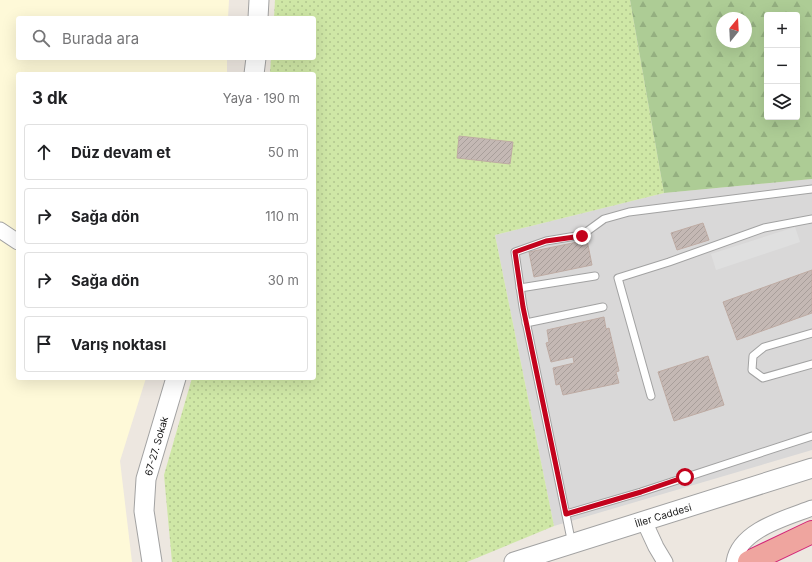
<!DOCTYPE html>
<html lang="tr">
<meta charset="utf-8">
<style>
body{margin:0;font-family:Inter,sans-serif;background:#f6f6f6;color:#202124}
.controls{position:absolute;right:12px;top:12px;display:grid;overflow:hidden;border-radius:4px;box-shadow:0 4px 16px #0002}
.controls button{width:36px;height:36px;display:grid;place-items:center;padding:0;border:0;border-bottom:1px solid #e0e0e0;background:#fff;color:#202124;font:20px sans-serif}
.compass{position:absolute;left:716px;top:12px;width:36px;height:36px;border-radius:50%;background:#fff;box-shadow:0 4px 16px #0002;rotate:18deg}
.stop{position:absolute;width:12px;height:12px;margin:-9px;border:3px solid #c3031d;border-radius:50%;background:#fff}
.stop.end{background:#c3031d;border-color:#fff;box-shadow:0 1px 4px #0008}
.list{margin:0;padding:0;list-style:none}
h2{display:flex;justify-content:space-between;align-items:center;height:52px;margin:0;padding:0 16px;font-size:17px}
h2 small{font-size:13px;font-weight:400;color:#757577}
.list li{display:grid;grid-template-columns:26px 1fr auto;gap:12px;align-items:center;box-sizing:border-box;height:56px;margin:0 8px 8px;padding:0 8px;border:1px solid #e0e0e0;border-radius:4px}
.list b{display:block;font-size:15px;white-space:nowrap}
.list em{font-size:13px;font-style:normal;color:#757577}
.icon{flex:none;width:22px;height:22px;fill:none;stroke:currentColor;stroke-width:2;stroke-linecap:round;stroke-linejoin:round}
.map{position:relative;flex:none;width:812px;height:562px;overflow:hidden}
.search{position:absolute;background:#fff;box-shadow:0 4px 16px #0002;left:16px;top:16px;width:300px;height:44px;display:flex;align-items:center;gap:10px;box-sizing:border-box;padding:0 14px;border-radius:4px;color:#757577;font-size:15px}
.panel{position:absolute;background:#fff;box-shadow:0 4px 16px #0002;left:16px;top:72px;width:300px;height:308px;border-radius:4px}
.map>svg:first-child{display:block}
.residential{fill:#d9d8d8}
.education{fill:#fef9d8}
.grass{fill:url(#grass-dots)}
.forest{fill:url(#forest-firs);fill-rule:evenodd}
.parking{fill:#dfdfdf}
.building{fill:url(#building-hatch);stroke:#beaba3}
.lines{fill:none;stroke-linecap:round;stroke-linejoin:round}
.service-casing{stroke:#a2a2a2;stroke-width:9}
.minor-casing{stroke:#a2a2a2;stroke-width:17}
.tertiary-casing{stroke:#a2a2a2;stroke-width:21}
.trunk-casing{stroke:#d32678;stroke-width:24}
.service{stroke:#fff;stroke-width:7}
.minor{stroke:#fff;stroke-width:15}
.tertiary{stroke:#fff;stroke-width:19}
.trunk{stroke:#efa59f;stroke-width:22}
.route{stroke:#c3031d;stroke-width:5}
.labels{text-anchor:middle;stroke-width:3.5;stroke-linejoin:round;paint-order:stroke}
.street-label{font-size:10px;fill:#1b1b1b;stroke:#fff}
</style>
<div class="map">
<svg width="812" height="562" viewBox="0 0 812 562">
<defs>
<pattern id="grass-dots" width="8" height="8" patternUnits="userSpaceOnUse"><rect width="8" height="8" fill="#cfe7a6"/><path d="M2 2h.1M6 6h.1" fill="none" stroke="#b1c68e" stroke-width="1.8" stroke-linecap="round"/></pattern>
<pattern id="forest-firs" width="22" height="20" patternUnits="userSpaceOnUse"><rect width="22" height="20" fill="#adcc95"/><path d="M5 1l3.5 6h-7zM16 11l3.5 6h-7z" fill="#94af80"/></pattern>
<pattern id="building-hatch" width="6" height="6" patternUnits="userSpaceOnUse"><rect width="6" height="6" fill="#c4b8b4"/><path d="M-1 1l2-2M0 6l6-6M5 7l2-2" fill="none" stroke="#a89e9a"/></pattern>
</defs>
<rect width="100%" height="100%" fill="#ede7e0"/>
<!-- residential -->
<polygon class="residential" points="812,179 812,450 554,526 495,235 664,193"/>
<!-- education -->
<polygon class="education" points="0,0 229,0 228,18 18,18 18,58 227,58 227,74 18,74 18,378 146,378 120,461 132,562 0,562"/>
<!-- grass -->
<polygon class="grass" points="275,0 630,0 664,193 495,235 554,526 467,562 172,562 164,475 192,378 314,378 314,74 270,74 271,58 314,58 314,18 274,18"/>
<!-- forest -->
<path class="forest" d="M630 0H812V179L664 193ZM767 15H797V117H767ZM722 18H746V42H722Z"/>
<!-- parking -->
<polygon class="parking" points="795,227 800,242 716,270 711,254"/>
<!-- building -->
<g class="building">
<polygon points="459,136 513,142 510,164 457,158"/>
<polygon points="703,223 709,240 677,250 671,233"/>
<polygon points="587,240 592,265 534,277 529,252"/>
<polygon points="812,270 812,313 737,340 723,302"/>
<polygon points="604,317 606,329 609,328 619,371 616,372 619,383 563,395 560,384 556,385 553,368 574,363 573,357 551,362 546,343 549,342 547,330"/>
<polygon points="708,356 724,405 674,421 658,372"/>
</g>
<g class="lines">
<!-- service casing -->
<g class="service-casing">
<g id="service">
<polyline points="520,288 595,276"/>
<polyline points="526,323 603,307"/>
<polyline points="812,333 764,347 753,356 752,370 763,378 812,364"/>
<polyline points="651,396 618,278 669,262 764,228 812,219"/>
<polyline points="566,514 641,492 812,436"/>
<polyline points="572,544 523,307 515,252 546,241 582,235 604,219 629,212 812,189"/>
</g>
</g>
<!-- minor casing -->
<g class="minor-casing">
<g id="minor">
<polyline points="0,230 18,242"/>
<polyline points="644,521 656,547 665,562"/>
<path d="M734 562C739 530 786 518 812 508"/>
</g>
</g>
<!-- tertiary casing -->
<g class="tertiary-casing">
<g id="tertiary">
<polyline points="258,18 259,0"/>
<polyline points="254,74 256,58"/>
<polyline points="152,562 144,511 146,479 176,378"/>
<polyline points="514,562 812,468"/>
</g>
</g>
<!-- trunk casing -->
<g class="trunk-casing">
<polyline id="trunk" points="749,562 812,532"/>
</g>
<!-- service -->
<use href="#service" class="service"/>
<!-- minor -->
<use href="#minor" class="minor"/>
<!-- tertiary -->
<use href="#tertiary" class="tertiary"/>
<!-- trunk -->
<use href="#trunk" class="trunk"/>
</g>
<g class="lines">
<!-- route -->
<polyline class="route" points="582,236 546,241 515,252 523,307 566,514 641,492 685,477"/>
</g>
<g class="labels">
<!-- street labels -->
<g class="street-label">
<text transform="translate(156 446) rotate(-74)" y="4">67-27. Sokak</text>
<text transform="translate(663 515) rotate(-17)" y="4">İller Caddesi</text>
</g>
</g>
</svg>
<div class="controls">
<button>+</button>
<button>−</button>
<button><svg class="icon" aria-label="layers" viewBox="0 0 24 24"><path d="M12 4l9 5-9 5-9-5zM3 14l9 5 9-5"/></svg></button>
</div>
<svg class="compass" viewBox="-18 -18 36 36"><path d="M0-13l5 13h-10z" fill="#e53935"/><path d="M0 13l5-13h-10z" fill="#757577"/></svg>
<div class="stop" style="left:685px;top:477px"></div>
<div class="stop end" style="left:582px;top:236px"></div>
<div class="search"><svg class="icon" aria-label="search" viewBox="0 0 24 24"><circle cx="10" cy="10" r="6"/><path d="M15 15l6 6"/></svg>Burada ara</div>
<section class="panel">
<h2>3 dk<small>Yaya · 190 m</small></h2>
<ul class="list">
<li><svg class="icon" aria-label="ahead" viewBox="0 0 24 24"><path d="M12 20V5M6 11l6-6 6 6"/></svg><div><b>Düz devam et</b></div><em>50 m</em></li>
<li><svg class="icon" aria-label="right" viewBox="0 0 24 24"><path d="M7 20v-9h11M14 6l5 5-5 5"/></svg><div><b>Sağa dön</b></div><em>110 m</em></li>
<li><svg class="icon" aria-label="right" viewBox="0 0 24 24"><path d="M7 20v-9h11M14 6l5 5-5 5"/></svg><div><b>Sağa dön</b></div><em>30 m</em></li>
<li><svg class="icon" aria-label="arrive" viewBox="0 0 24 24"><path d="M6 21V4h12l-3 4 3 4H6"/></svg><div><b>Varış noktası</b></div></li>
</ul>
</section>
</div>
